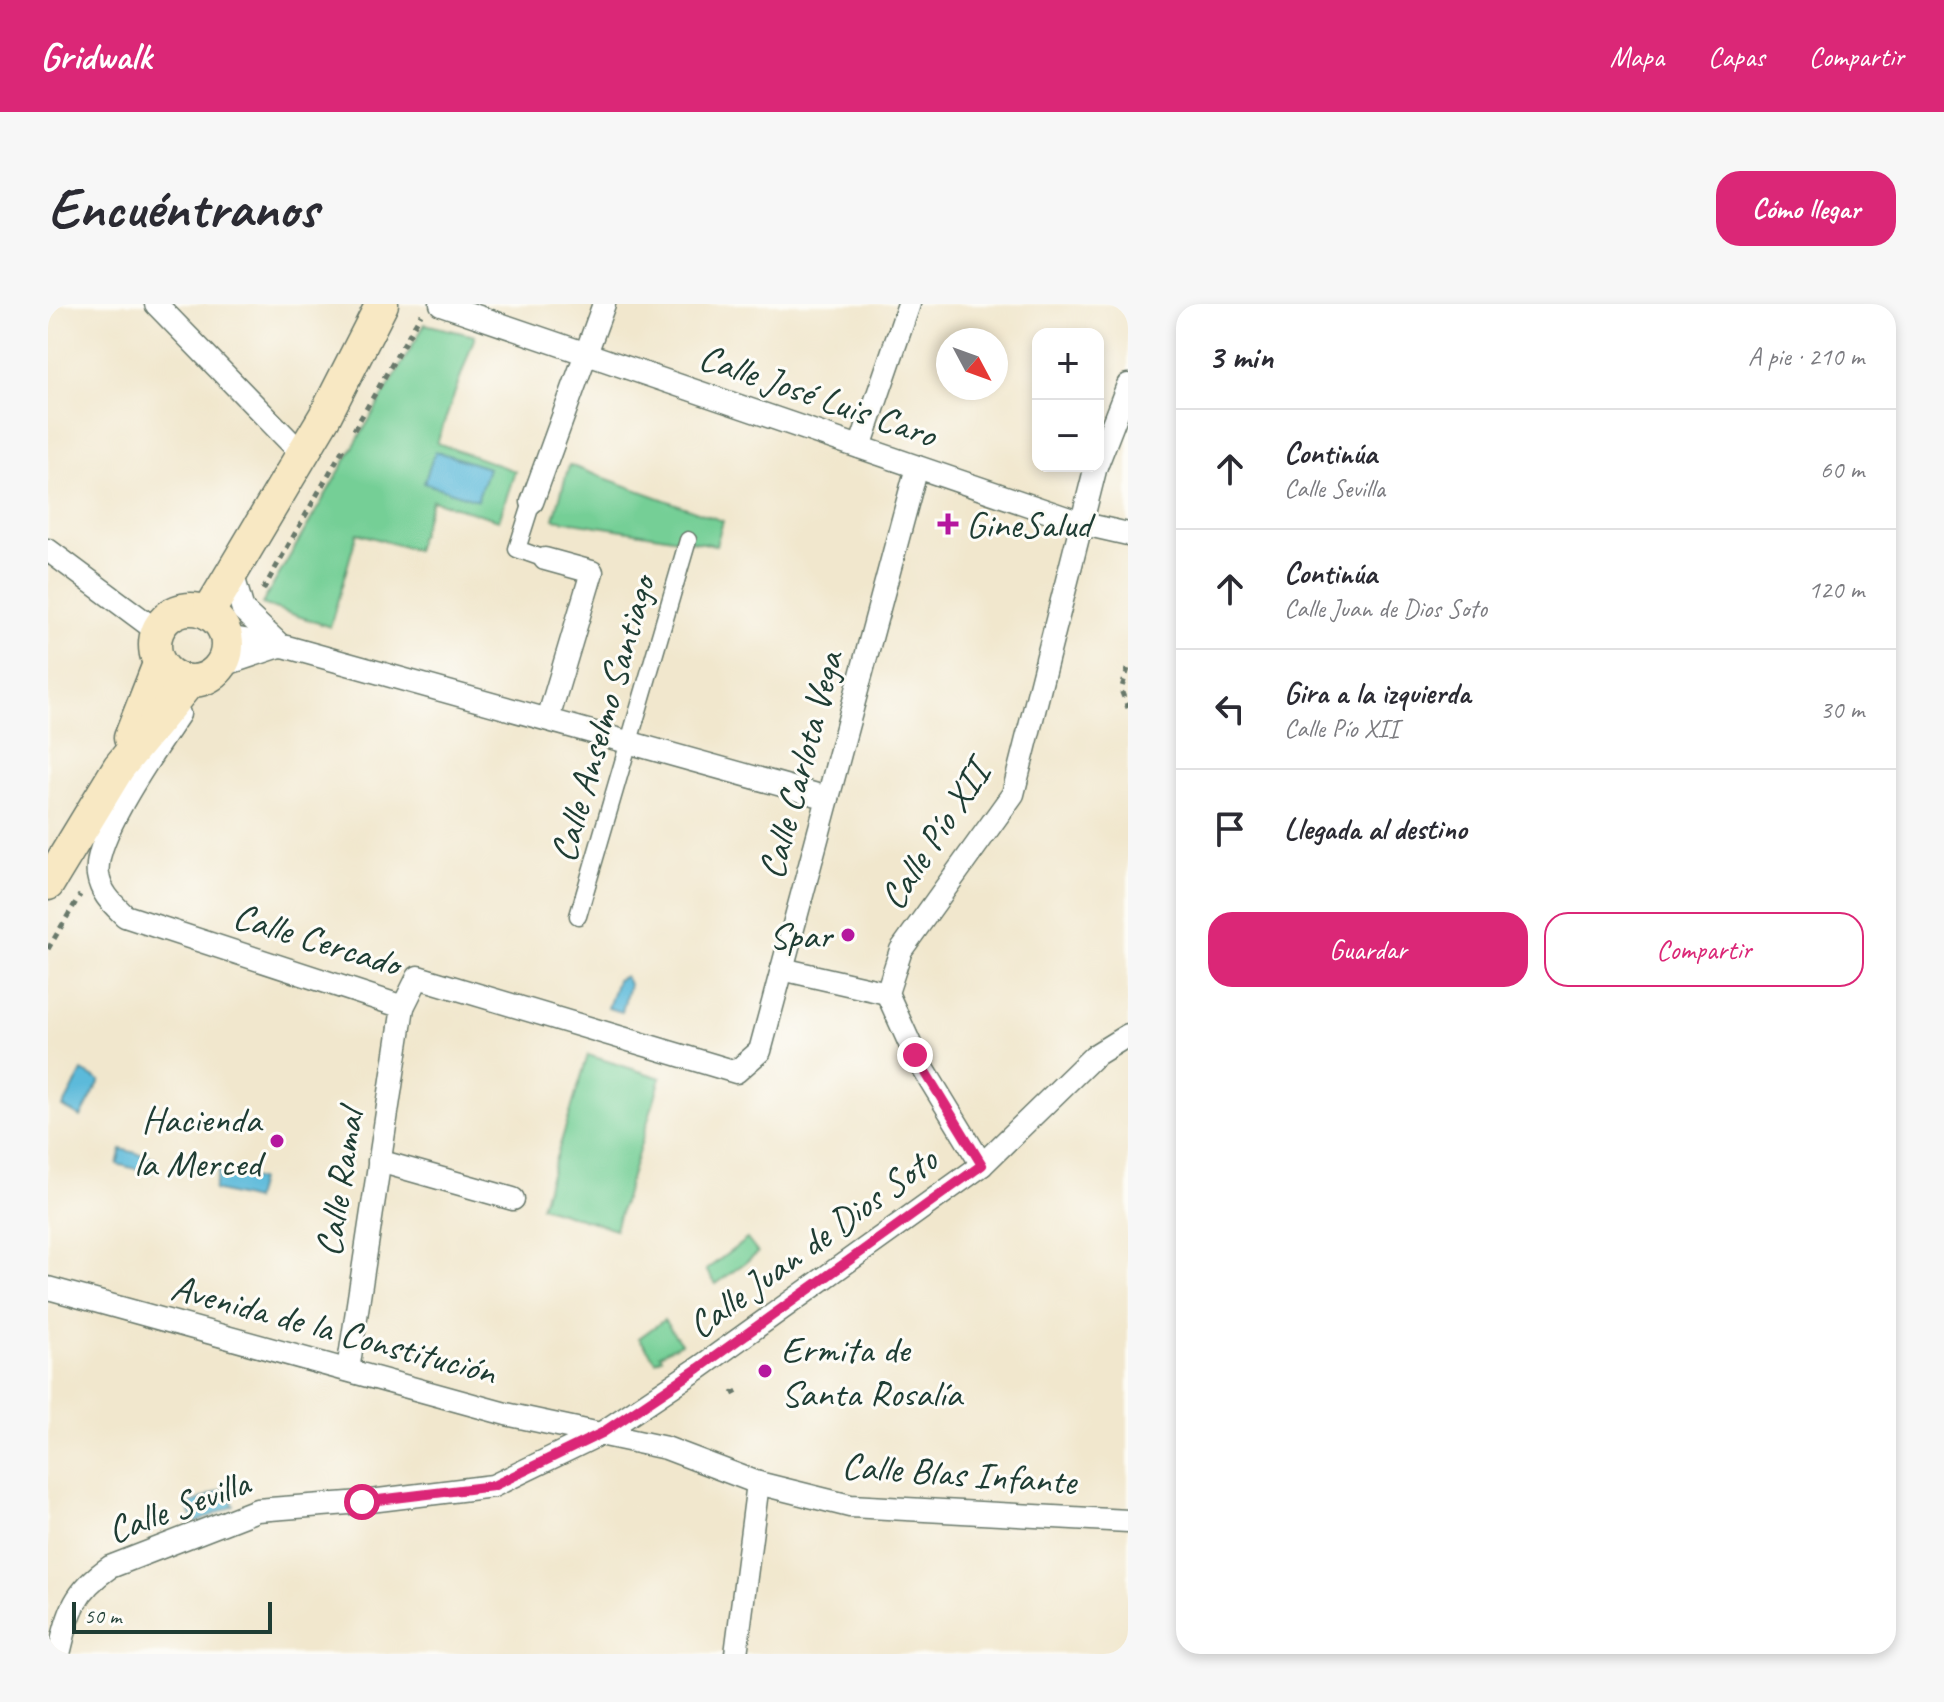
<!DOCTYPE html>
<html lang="es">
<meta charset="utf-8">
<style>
body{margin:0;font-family:Caveat,sans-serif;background:#f7f7f7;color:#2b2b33}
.controls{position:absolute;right:24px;top:24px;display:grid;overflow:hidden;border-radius:16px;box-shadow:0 4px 12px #0003}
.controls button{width:72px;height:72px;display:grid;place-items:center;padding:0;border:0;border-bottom:2px solid #e1e1e2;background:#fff;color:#2b2b33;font:40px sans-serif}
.compass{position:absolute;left:888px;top:24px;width:72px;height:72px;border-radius:50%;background:#fff;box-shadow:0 4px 12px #0003;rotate:131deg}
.scale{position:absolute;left:24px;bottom:20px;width:200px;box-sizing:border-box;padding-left:8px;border:4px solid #1f3d34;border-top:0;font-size:22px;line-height:28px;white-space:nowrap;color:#1f3d34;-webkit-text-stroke:6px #fdfcf7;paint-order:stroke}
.stop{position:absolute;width:24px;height:24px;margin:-18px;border:6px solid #db2777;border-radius:50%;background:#fff}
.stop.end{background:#db2777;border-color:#fff;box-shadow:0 2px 8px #0008}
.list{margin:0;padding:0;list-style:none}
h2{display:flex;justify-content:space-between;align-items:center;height:104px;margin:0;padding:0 32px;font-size:34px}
h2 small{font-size:26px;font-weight:400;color:#7c7c81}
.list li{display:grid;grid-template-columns:52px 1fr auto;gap:24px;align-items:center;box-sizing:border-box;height:120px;padding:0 32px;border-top:2px solid #e1e1e2}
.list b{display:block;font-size:30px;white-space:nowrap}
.list p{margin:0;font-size:26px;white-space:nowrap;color:#7c7c81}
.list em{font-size:26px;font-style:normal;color:#7c7c81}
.actions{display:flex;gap:16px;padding:24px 32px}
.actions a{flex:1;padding:18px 0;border:2px solid #db2777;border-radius:24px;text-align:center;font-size:28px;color:#db2777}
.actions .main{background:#db2777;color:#fff}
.icon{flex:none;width:44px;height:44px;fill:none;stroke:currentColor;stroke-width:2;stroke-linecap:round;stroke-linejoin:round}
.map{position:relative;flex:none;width:1080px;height:1350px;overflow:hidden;border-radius:24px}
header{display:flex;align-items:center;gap:48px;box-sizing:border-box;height:112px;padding:0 40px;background:#db2777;color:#fff}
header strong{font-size:38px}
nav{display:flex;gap:44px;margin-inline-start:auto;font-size:28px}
.intro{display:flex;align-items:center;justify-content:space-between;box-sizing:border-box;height:192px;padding:0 48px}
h1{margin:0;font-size:56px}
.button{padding:20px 36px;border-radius:24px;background:#db2777;color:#fff;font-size:28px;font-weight:700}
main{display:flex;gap:48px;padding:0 48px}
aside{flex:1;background:#fff;border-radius:24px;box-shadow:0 4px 12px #0003}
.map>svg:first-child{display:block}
.green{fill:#74cf96;stroke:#4a8665;stroke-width:2}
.water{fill:#5cbada;stroke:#3e7c87;stroke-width:2}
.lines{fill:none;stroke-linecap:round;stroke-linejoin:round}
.pedestrian-casing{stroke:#68786a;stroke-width:19}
.minor-casing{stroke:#68786a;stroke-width:25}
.secondary-casing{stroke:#68786a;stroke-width:35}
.path{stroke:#68786a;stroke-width:5;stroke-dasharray:6 6;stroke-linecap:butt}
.pedestrian{stroke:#fff;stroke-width:16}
.minor{stroke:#fff;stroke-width:22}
.secondary{stroke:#f8e8c3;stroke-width:32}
.route{stroke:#db2777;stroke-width:10}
.poi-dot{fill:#b5179e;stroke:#fdfcf7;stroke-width:3}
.labels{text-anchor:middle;stroke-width:6;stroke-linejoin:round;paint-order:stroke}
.street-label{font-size:38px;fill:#1f3d34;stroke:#fdfcf7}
.poi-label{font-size:38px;fill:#1f3d34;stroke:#fdfcf7;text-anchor:start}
</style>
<header>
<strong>Gridwalk</strong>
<nav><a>Mapa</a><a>Capas</a><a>Compartir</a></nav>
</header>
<div class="intro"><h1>Encuéntranos</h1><a class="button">Cómo llegar</a></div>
<main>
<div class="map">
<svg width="1080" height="1350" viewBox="0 0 1080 1350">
<rect width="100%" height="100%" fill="#fdfcf7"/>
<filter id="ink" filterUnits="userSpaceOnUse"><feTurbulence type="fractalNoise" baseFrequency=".0125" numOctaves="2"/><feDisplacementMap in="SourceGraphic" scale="16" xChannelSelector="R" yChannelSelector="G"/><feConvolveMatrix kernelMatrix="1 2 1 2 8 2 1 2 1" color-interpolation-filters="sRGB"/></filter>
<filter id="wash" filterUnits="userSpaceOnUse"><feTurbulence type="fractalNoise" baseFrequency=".006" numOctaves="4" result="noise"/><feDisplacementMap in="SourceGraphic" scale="32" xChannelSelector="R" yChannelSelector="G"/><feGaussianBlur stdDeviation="1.8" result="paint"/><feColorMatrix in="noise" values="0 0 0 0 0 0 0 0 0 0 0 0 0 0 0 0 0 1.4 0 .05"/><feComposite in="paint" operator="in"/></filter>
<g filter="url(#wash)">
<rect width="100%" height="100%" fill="#f1e7cd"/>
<!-- green -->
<g class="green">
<polygon points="377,20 427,32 389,139 467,167 451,216 384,196 367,246 309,229 282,323 214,300"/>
<polygon points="521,161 675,217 668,241 506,215"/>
<polygon points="540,751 613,774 567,925 493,902"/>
<polygon points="699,935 710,949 668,980 658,966"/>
<polygon points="616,1016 633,1039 612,1050 614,1053 608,1057 591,1034"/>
</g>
<!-- water -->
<g class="water">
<polygon points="387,147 440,164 429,196 376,179"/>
<polygon points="577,672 581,680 574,708 560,704 569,676"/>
<polygon points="34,767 52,777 33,813 15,803"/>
<polygon points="73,845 107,854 103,869 69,860"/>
<polygon points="171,866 211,876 206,896 166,886"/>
<polygon points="178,1184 186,1202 147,1219 139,1201"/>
</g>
</g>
<g filter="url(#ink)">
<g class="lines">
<!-- pedestrian casing -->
<g class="pedestrian-casing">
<g id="pedestrian">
<polyline points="484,198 469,245 497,255"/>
<polyline points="530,612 640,236"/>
</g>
</g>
<!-- minor casing -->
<g class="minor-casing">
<g id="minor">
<polyline points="108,0 254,150"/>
<polyline points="393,0 1036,220 1080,230"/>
<polyline points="812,143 861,0"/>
<polyline points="1050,158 1080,81"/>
<polyline points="484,198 556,0"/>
<polyline points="0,246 109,327"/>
<polyline points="497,255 544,268 500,415"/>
<polyline points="184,268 195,306 230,339"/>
<polyline points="178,333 239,343 780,494"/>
<polyline points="172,362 232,342"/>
<path d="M131 410C109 443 44 534 50 571 53 590 65 600 77 612L355 703 370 673 688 768 712 747 869 163"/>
<polyline points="734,665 839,689"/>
<polyline points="331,857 465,895"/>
<polyline points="934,861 867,751 839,689 853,646 965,490 1048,162"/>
<polyline points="0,984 458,1110 618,1144 710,1179 802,1202 1080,1217"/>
<polyline points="300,1066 355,703"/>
<path d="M11 1350C21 1309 25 1288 62 1263L209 1206 314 1198 445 1182 554 1129 651 1064 934 861 1046 752 1080 731"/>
<polyline points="688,1350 710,1179"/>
</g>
</g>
<!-- secondary casing -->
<g class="secondary-casing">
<g id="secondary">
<circle cx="143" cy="341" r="36"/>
<polyline points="160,309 277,112 334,0"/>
<polyline points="82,434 111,360"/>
<polyline points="0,580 71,463 141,378"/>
</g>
</g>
<!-- path -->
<g class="path">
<polyline points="306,126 373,10"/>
<polyline points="215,286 295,145"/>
<polyline points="1080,365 1073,386 1080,404"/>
<polyline points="0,645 32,591"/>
<polyline points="684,1090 692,1086"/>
</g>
<!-- pedestrian -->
<use href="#pedestrian" class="pedestrian"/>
<!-- minor -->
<use href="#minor" class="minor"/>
<!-- secondary -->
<use href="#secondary" class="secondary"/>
</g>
</g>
<g class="lines" filter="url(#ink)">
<!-- route -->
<polyline class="route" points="314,1198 445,1182 554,1129 651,1064 934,861 867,751"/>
</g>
<!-- markers -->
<g class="poi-dot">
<path d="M896 208h8v8h8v8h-8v8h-8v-8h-8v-8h8z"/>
<circle cx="800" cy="631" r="8"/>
<circle cx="229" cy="837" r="8"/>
<circle cx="717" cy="1067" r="8"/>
</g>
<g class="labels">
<!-- street labels -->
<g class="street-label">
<text transform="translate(770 91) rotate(19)" y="13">Calle José Luis Caro</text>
<text transform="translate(554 415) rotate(-74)" y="13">Calle Anselmo Santiago</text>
<text transform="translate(752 461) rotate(-75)" y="13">Calle Carlota Vega</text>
<text transform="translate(886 531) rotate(-57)" y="13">Calle Pío XII</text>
<text transform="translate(269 635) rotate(17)" y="13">Calle Cercado</text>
<text transform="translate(291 879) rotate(-81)" y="13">Calle Ramal</text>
<text transform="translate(764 938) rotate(-36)" y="13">Calle Juan de Dios Soto</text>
<text transform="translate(286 1025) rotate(15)" y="13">Avenida de la Constitución</text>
<text transform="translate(911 1169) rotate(4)" y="13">Calle Blas Infante</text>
<text transform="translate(130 1202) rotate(-20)" y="13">Calle Sevilla</text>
</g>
<!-- poi labels -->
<g class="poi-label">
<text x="918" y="233">GineSalud</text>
<text x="784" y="644" text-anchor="end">Spar</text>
<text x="213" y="828" text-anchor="end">Hacienda<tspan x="213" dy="44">la Merced</tspan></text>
<text x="733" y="1058">Ermita de<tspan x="733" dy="44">Santa Rosalía</tspan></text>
</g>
</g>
</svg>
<div class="controls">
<button>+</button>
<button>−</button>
</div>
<svg class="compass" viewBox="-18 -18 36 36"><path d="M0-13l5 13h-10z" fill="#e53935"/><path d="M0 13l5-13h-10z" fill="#7c7c81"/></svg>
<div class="scale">50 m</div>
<div class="stop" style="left:314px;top:1198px"></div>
<div class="stop end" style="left:867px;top:751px"></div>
</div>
<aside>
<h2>3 min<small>A pie · 210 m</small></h2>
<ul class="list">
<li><svg class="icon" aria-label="ahead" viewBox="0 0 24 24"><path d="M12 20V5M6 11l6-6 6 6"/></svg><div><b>Continúa</b><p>Calle Sevilla</p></div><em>60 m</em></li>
<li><svg class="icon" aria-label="ahead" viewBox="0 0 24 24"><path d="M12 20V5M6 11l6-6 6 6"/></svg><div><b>Continúa</b><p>Calle Juan de Dios Soto</p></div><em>120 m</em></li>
<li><svg class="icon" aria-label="left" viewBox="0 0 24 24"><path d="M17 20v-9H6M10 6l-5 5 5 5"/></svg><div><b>Gira a la izquierda</b><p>Calle Pío XII</p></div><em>30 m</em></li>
<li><svg class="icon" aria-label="arrive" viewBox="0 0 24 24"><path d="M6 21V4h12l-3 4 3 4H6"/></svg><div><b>Llegada al destino</b></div></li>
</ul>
<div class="actions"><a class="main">Guardar</a><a>Compartir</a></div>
</aside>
</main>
